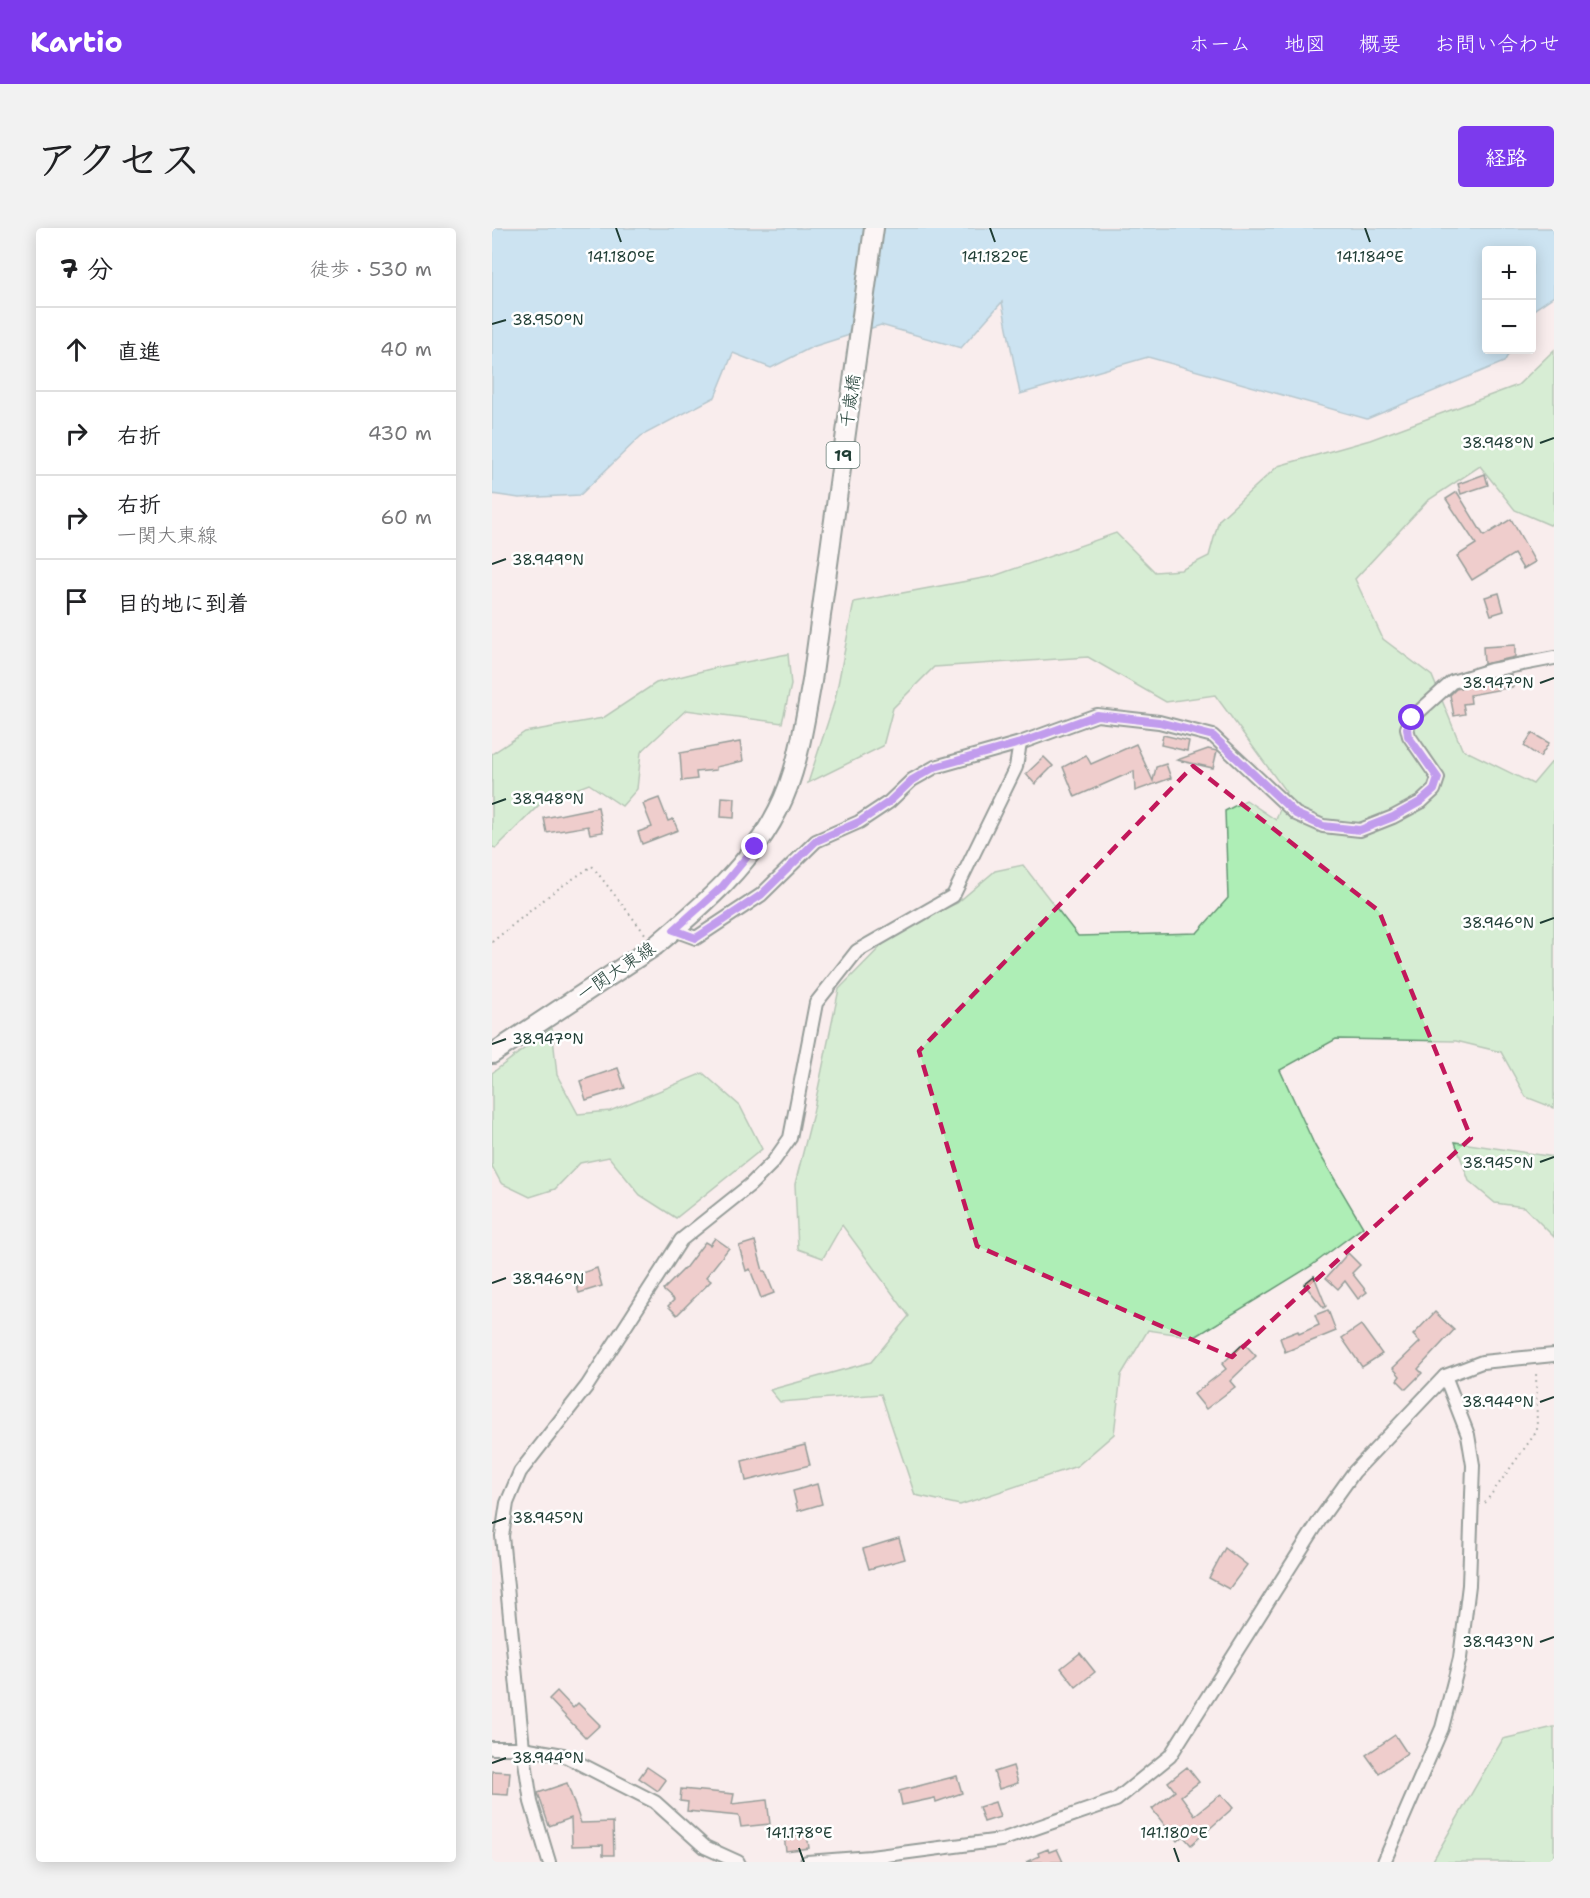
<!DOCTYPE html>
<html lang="ja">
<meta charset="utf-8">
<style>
body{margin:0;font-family:"Shantell Sans","Klee One",sans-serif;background:#f2f2f2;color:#202124}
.controls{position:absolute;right:18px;top:18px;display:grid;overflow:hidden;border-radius:6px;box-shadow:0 3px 15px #0003}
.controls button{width:54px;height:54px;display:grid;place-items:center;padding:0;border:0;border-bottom:2px solid #e0e0e0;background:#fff;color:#202124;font:30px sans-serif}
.stop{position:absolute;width:18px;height:18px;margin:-14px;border:4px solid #7c3aed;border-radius:50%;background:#fff}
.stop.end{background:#7c3aed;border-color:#fff;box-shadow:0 2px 6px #0008}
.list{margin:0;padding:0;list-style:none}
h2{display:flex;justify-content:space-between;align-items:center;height:78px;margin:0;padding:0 24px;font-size:26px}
h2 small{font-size:20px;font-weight:400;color:#757577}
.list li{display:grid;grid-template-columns:39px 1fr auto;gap:18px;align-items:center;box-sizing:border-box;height:84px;padding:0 24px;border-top:2px solid #e0e0e0}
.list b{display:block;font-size:22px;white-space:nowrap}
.list p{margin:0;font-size:20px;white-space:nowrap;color:#757577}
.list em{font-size:20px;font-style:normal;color:#757577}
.icon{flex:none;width:33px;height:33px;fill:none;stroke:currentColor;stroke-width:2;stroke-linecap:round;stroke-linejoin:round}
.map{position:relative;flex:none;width:1062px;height:1634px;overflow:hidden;border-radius:6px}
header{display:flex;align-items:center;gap:36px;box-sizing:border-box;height:84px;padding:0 30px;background:#7c3aed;color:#fff}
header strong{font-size:28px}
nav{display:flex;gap:33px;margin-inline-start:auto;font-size:21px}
.intro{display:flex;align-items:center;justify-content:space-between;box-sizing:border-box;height:144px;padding:0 36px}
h1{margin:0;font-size:42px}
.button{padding:15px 27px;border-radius:6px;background:#7c3aed;color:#fff;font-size:21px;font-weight:700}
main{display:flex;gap:36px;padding:0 36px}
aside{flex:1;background:#fff;border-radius:6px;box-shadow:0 3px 15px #0003}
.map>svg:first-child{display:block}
.green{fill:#aeeeb6;stroke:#669675;stroke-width:1.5}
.water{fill:#94d7f6;stroke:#6599a8;stroke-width:1.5}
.building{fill:#e2a7a4;stroke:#1f3d34;stroke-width:1.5}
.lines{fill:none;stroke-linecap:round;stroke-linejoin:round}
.minor-casing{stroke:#1f3d34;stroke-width:16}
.primary-casing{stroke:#1f3d34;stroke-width:22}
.path{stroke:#1f3d34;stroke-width:2;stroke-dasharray:1.5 4.5;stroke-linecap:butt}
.minor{stroke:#fff;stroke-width:12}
.primary{stroke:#fff;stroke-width:18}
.route{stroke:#7c3aed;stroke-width:8}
.marked{fill:none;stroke:#c2185b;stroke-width:4.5;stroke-dasharray:12 8;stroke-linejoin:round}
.ticks{fill:none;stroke:#1f3d34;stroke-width:2}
.labels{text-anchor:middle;stroke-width:5;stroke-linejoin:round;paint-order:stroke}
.shield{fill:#fff;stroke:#627771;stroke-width:1.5}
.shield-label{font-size:16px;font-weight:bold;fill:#1f3d34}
.street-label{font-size:18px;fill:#1f3d34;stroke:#fff}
.ticks-label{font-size:15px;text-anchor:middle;fill:#1f3d34;stroke:#fff;stroke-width:5;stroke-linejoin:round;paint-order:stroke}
</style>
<header>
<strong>Kartio</strong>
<nav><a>ホーム</a><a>地図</a><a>概要</a><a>お問い合わせ</a></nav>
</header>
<div class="intro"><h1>アクセス</h1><a class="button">経路</a></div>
<main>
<aside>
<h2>7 分<small>徒歩 · 530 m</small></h2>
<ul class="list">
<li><svg class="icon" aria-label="ahead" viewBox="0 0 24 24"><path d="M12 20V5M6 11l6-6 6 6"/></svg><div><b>直進</b></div><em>40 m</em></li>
<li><svg class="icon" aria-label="right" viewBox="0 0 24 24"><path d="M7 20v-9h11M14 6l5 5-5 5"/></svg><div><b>右折</b></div><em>430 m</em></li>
<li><svg class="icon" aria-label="right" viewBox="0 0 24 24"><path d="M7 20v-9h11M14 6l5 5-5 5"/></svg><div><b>右折</b><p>一関大東線</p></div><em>60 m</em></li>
<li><svg class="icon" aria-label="arrive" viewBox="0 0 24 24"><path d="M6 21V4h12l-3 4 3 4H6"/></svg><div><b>目的地に到着</b></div></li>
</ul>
</aside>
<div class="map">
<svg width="1062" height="1634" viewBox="0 0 1062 1634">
<rect width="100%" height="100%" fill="#f9eded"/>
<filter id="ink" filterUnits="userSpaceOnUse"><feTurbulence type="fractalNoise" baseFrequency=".0167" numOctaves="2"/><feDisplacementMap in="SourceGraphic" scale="12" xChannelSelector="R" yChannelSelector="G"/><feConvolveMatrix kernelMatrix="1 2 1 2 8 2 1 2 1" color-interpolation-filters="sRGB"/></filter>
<g filter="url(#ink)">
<!-- green -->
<g class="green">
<polygon points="1062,122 1062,293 1058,297 1023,282 988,238 935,273 863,351 891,411 940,448 970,521 1041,556 1062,531 1062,880 1034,869 1009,824 964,813 844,811 788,842 823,918 871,999 819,1038 703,1109 656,1102 629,1147 622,1206 585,1238 468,1277 423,1267 389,1166 288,1174 278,1162 379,1134 417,1088 350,997 331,1030 306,1021 303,956 321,885 347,761 405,702 465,675 503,643 531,637 586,708 705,705 736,670 733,583 754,572 784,592 794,564 723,467 674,474 596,429 442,439 401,480 391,518 316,555 343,472 362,374 502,348 624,305 663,344 689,342 717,328 727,292 786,238 878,212 1026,157"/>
<polygon points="296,426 299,457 290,495 194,482 149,524 145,561 130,578 97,556 50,574 4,620 0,619 0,526 33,504 111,490 164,455 222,440"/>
<polygon points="60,800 65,847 86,886 118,883 211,845 248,878 270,921 184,990 148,967 117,929 88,935 63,961 38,969 9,955 0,938 0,845"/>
<polygon points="963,914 1062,929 1062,1009 1032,979 1003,975 977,953"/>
<polygon points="1062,1499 1062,1634 940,1634 1011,1511"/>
</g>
<!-- water -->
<polygon class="water" points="0,0 1062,0 1062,68 1043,81 1040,87 1040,22 994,22 994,122 1019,122 1012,134 875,191 656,129 528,166 510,74 469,120 389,97 320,119 279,140 241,125 223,169 149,208 88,267 27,270 0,266"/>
<!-- building -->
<g class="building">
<polygon points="993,246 996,257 969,266 966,256"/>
<polygon points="965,264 992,308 1019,291 1043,334 1031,341 1022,326 980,352 965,328 984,316 954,271"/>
<polygon points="1007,365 1012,383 999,387 993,369"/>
<polygon points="1023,417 1023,429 992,436 991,419"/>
<polygon points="1019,447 1021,459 978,467 979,475 971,476 973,486 962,488 958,467 964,461"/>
<polygon points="1040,505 1057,515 1048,529 1032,518"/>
<polygon points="671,507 697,513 695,523 669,517"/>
<polygon points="248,514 251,533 224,539 224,542 204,544 205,551 190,553 188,525"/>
<polygon points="644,516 661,553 664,539 674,536 679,550 643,563 642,543 583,569 571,539 594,527 599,536"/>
<polygon points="716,521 725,523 721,540 685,532"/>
<polygon points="552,529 561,538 543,556 534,546"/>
<polygon points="230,569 243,570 242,590 229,589"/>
<polygon points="167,570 176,593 181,591 186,602 150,616 146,604 160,599 151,576"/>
<polygon points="106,579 111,604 98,606 96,598 55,605 52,590"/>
<polygon points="126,840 133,860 94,872 88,853"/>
<polygon points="223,1010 237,1020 214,1049 219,1053 185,1087 176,1078 182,1072 171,1062 194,1039 213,1014 218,1017"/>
<polygon points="263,1013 271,1043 273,1043 282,1065 269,1070 258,1041 254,1043 247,1018"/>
<polygon points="856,1025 868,1037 860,1045 875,1064 866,1071 853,1053 846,1061 834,1050"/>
<polygon points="105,1040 110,1058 87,1065 81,1048"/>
<polygon points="822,1048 834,1078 832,1080 812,1056"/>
<polygon points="836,1082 844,1103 793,1124 788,1110 806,1103 807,1106 827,1097 823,1087"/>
<polygon points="943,1084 962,1102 926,1141 930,1145 914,1161 905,1152 908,1148 901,1140 928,1114 921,1107"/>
<polygon points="869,1097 890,1126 870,1139 850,1110"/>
<polygon points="752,1115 764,1128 738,1153 743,1159 714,1181 702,1166 734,1141 730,1136"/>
<polygon points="313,1217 318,1237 254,1253 250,1233"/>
<polygon points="325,1256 330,1276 306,1283 301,1263"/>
<polygon points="407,1310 413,1331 377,1341 371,1321"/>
<polygon points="733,1320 755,1337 737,1361 717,1350"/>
<polygon points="588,1425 603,1444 584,1459 569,1440"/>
<polygon points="65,1463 81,1480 86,1475 108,1497 94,1510 57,1471"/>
<polygon points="903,1507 915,1525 887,1545 874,1527"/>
<polygon points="521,1538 526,1555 507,1561 502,1544"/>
<polygon points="155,1539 174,1552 166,1563 147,1550"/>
<polygon points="695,1539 707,1554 689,1568 703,1587 729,1566 741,1580 699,1617 691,1608 685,1613 660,1581 683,1563 676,1554"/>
<polygon points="0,1543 18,1544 16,1567 0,1566"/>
<polygon points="465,1548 470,1565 444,1574 443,1570 410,1577 407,1563"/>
<polygon points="75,1555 89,1595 121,1594 122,1627 111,1627 111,1617 80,1618 79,1590 57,1598 46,1565"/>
<polygon points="189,1561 242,1566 240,1576 275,1572 278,1596 249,1599 247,1588 195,1583 196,1574 188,1573"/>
<polygon points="503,1574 508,1589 492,1594 487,1579"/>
<polygon points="315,1606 317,1620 294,1623 292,1608"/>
<polygon points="556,1621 557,1624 565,1621 571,1634 534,1634 547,1628 546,1625"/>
</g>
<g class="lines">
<!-- minor casing -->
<g class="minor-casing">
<g id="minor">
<polyline points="182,702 204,710 269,667 324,613 367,594 397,574 420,552 443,539 528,515 605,487 667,494 721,508 804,586 831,598 868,602 901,589 929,574 942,562 946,550 917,508 915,500 920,490 960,454 999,442 1062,430"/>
<polyline points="0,1520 31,1520 71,1527 163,1574 213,1619 246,1634"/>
<polyline points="57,1634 39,1574 31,1520 10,1308 15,1275 28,1244 95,1158 189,1012 258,957 281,934 298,910 324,775 365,723 461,668 524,539 528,515"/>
<polyline points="315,1634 379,1629 509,1612 624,1572 678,1528 829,1290 862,1244 953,1148 990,1134 1062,1127"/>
<polyline points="892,1634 950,1500 968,1430 977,1357 981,1237 976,1207 953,1148"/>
</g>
</g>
<!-- primary casing -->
<g class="primary-casing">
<path id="primary" d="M0 826 163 718C209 679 258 638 286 582 306 543 312 496 320 453L382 0"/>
</g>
<!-- path -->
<g class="path">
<polyline points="0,714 60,665 100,638 154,707"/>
<polyline points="993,1275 1045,1203 1044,1142"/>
</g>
<!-- minor -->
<use href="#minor" class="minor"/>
<!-- primary -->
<use href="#primary" class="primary"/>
</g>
</g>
<g class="lines" filter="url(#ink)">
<!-- route -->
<polyline class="route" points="263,619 230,659 182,702 204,710 269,667 324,613 367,594 397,574 420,552 443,539 528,515 605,487 667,494 721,508 804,586 831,598 868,602 901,589 928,574 942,562 946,550 916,508 915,500 920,490"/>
</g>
<!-- marked area -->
<path d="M0 0H1062V1634H0ZM701 538 887 683 979 910 740 1129 485 1018 427 823Z" fill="#f9eded" fill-opacity=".55" fill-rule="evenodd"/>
<path class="marked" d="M701 538 887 683 979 910 740 1129 485 1018 427 823Z"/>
<!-- ticks -->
<path class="ticks" d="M124 0 129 14M498 0 503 14M873 0 878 14M0 96 14 92M1048 215 1062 210M0 336 14 331M1048 455 1062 450M0 576 14 571M1048 695 1062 690M0 816 14 811M1048 934 1062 929M0 1055 14 1050M1048 1174 1062 1169M0 1295 14 1290M1048 1414 1062 1409M0 1535 14 1530M307 1620 312 1634M682 1620 687 1634"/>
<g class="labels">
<!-- shield labels -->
<rect class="shield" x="334.5" y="214" width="33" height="26" rx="4.5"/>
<g class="shield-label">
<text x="351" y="233">19</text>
</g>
<!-- street labels -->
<g class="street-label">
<text transform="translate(358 173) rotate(-82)" y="6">千歳橋</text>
<text transform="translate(124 743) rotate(-34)" y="6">一関大東線</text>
</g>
</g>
<g class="ticks-label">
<text x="129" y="34">141.180°E</text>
<text x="503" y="34">141.182°E</text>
<text x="878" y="34">141.184°E</text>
<text x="56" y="97">38.950°N</text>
<text x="1006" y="220">38.948°N</text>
<text x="56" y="337">38.949°N</text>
<text x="1006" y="460">38.947°N</text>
<text x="56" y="576">38.948°N</text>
<text x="1006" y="700">38.946°N</text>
<text x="56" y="816">38.947°N</text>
<text x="1006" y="940">38.945°N</text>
<text x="56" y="1056">38.946°N</text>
<text x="1006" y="1179">38.944°N</text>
<text x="56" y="1295">38.945°N</text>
<text x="1006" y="1419">38.943°N</text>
<text x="56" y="1535">38.944°N</text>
<text x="307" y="1610">141.178°E</text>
<text x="682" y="1610">141.180°E</text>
</g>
</svg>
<div class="controls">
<button>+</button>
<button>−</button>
</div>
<div class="stop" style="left:920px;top:490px"></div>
<div class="stop end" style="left:263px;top:619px"></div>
</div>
</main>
